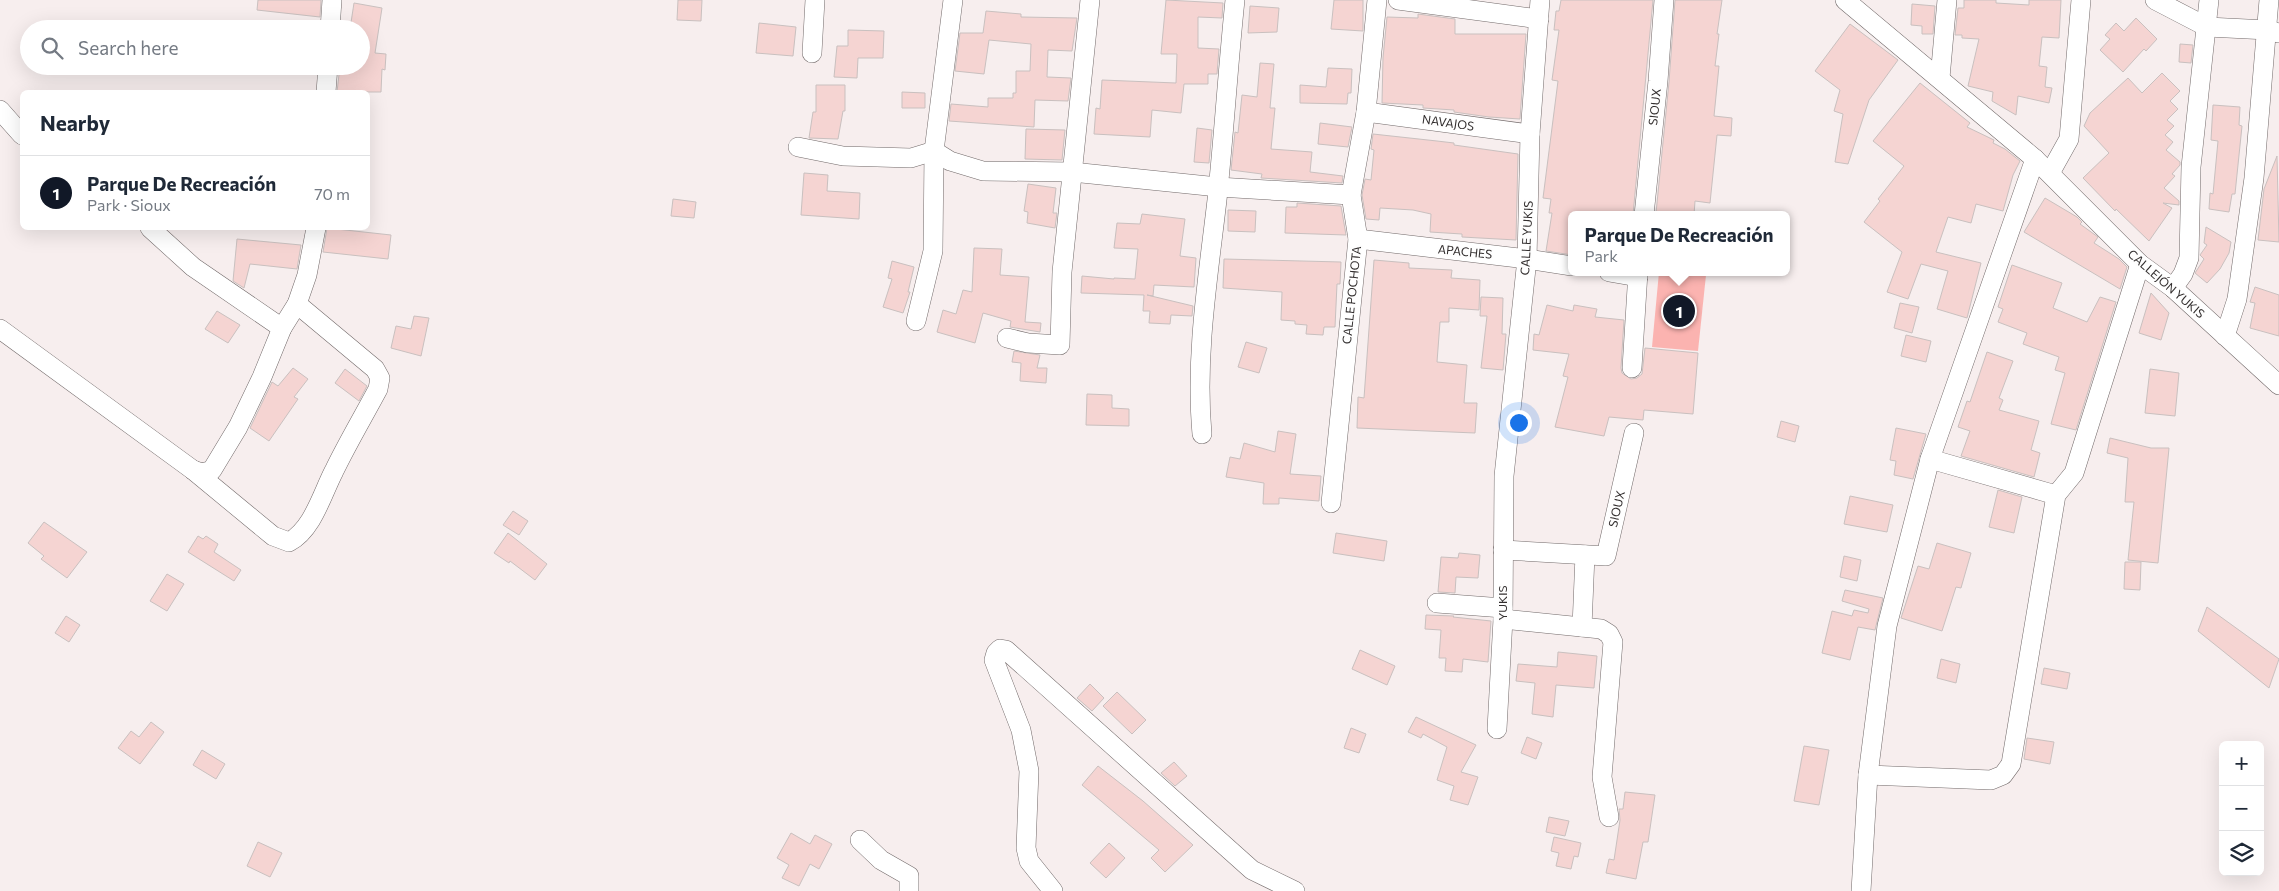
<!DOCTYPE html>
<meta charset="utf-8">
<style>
body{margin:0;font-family:Commissioner,sans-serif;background:#f6f6f7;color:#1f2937}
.controls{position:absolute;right:15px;bottom:15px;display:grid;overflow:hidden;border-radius:8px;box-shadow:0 5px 20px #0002}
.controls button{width:45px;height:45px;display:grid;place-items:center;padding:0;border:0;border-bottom:1px solid #e0e1e3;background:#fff;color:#1f2937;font:25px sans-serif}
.you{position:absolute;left:1518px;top:422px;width:18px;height:18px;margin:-12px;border:4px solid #fff;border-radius:50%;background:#1a73e8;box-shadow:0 0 0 8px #1a73e833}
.badge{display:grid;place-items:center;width:32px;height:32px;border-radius:50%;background:#111827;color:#fff;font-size:16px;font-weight:700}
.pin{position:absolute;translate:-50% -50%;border:2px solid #fff;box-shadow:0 1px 5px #0006}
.popup{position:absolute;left:1568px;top:211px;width:222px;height:65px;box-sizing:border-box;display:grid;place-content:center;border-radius:8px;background:#fff;filter:drop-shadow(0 1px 4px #0005);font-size:16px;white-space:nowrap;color:#747a83}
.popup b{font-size:19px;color:#1f2937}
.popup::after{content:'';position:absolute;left:50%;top:100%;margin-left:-10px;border:10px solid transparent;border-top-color:#fff}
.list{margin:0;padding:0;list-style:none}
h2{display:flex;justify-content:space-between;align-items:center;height:65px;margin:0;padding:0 20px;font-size:21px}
h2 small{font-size:16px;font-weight:400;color:#747a83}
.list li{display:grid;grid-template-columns:32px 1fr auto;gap:15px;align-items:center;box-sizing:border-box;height:75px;padding:0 20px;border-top:1px solid #e0e1e3}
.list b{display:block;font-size:19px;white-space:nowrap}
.list p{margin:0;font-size:16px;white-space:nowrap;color:#747a83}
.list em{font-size:16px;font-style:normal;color:#747a83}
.icon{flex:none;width:28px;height:28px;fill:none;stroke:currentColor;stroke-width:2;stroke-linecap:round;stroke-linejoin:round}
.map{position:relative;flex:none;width:2279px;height:891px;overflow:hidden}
.search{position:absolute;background:#fff;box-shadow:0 5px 20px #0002;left:20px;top:20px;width:350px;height:55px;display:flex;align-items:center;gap:12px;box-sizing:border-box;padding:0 18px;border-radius:28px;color:#747a83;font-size:19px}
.panel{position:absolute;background:#fff;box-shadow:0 5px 20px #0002;left:20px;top:90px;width:350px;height:140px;border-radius:8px}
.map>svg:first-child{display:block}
.green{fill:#fbb3b0}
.building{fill:#f5d4d2;stroke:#c9c0bf}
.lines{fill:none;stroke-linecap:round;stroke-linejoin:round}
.minor-casing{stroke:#726a6a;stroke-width:20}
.minor{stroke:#fff;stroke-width:19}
.labels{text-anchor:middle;stroke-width:4;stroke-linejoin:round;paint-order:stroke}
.street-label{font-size:12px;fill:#332f2f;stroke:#fefefe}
</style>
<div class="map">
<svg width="2279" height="891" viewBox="0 0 2279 891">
<rect width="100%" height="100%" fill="#f7eeee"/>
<!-- green -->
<polygon class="green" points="1659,272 1706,275 1698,351 1652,347"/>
<!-- building -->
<g class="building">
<polygon points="258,0 321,0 320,17 257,10"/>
<polygon points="678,0 702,0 701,21 677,20"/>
<polygon points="1166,0 1223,3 1222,18 1198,17 1198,48 1219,49 1217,74 1208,74 1208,84 1184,84 1181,113 1152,110 1150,137 1094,134 1096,108 1100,109 1102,80 1176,83 1177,54 1161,54"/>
<polygon points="1334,0 1363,0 1363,31 1331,29"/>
<polygon points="1561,0 1653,0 1633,215 1572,215 1572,255 1546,251 1552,213 1549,213 1551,199 1543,198 1558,81 1552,80 1559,30 1554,30 1556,11 1559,11"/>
<polygon points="1675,0 1722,0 1717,34 1719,34 1715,66 1719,66 1714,116 1732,118 1731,136 1717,135 1710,203 1695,201 1694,215 1656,213 1669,82"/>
<polygon points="1964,0 1996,0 1996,3 2029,5 2029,0 2061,0 2059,38 2042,37 2039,66 2047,67 2045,87 2052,88 2049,103 2018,96 2016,115 1992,101 1993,92 1968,86 1979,39 1962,38 1962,35 1955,35 1958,8 1964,8"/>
<polygon points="354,3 382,8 375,53 386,54 385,70 382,69 381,92 337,92 340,66 361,66 361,29 350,29"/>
<polygon points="1912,4 1935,6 1933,34 1922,34 1922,26 1911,25"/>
<polygon points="1250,6 1279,8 1277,32 1248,33"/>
<polygon points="986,11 1021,14 1021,17 1077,18 1072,51 1048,50 1047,77 1071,78 1068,101 1035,100 1034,127 949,121 951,104 988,107 988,98 1013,98 1013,93 1016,93 1016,71 1030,71 1031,44 989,40 984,74 955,71 960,33 983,33"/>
<polygon points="1418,14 1455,19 1455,34 1526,34 1520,119 1489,117 1454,112 1454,110 1423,108 1423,105 1382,103 1383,58 1387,17 1418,18"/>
<polygon points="2136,18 2157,39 2146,51 2144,49 2123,72 2100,50 2110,39 2105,35 2116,23 2124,31"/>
<polygon points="759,23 796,27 793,56 756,53"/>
<polygon points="1850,24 1898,60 1869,100 1848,164 1835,162 1843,114 1834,111 1840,90 1815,71"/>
<polygon points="848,30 884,31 883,58 858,58 857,78 834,77 837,46 848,46"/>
<polygon points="2180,44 2193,45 2191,63 2179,62"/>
<polygon points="1260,63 1274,64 1270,108 1275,108 1271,149 1312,152 1310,172 1343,176 1342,183 1261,178 1262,174 1231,170 1235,132 1238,133 1242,95 1257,97"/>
<polygon points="1328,68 1352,69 1351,93 1348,93 1347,104 1300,103 1300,85 1326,87"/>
<polygon points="2162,73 2180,91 2170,101 2178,109 2167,120 2174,126 2165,135 2173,142 2166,150 2180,162 2180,165 2172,174 2175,176 2164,188 2179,201 2179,205 2163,203 2172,208 2149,241 2116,209 2115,211 2083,178 2109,153 2084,126 2090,113 2128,78 2142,93"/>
<polygon points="1920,83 1970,123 1967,127 1994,140 1993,143 2005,149 2020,161 2013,175 2003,211 1976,204 1971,223 1948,217 1936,252 1981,263 1967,318 1937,309 1948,271 1921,264 1908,299 1887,292 1902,252 1864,222 1880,201 1878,199 1904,166 1873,141"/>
<polygon points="816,85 845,85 845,111 843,111 838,139 809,138 813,112 816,112"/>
<polygon points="902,92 925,93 925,108 902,108"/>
<polygon points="2213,105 2240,107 2239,125 2242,126 2235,194 2232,194 2229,212 2209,209 2210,193 2213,194 2218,141 2211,140"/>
<polygon points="1320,123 1352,127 1348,147 1318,144"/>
<polygon points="1197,128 1212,130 1209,163 1194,162"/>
<polygon points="1026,129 1065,130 1062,160 1025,159"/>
<polygon points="1373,134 1437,141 1454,143 1454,145 1518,154 1516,240 1462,237 1462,234 1430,232 1431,214 1413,210 1380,208 1379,220 1366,219 1362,195 1365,179 1371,180 1374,150 1371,149"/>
<polygon points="2277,156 2279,242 2258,240 2264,189"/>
<polygon points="804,173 828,175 827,191 860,193 859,219 801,215"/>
<polygon points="1028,184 1056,188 1053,213 1057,213 1055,228 1027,223 1028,212 1024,211"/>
<polygon points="2045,198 2077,217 2082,222 2080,224 2098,237 2094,243 2119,259 2127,267 2120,289 2024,232"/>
<polygon points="673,199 696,202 694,218 671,216"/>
<polygon points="1297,203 1341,206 1346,235 1285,233 1286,207 1297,207"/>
<polygon points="1228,210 1256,211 1255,232 1228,231"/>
<polygon points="1142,214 1185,219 1180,256 1196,258 1194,287 1154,285 1153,296 1147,295 1193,306 1192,316 1171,315 1170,324 1149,323 1150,311 1143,311 1144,295 1081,293 1082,276 1114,279 1114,278 1135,279 1138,249 1114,248 1117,223 1140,224"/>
<polygon points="2206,227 2231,242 2229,253 2220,269 2207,283 2195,273 2204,259 2200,255 2207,245 2204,243"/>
<polygon points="327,228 391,235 388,259 323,252"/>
<polygon points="237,239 301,245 297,269 250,264 244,288 233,281"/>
<polygon points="974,248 1002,249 1000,275 1029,277 1025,322 1041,323 1040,332 1010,327 1011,321 983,313 975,343 937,332 943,310 956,314 963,290 972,292"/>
<polygon points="1224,259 1341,262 1340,284 1337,284 1335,327 1324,327 1323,335 1306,334 1307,325 1295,324 1295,321 1281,320 1282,292 1223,288"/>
<polygon points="1374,260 1409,263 1409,268 1452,270 1451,278 1480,280 1479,310 1449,308 1449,322 1440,322 1437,362 1467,365 1464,403 1477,403 1475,433 1357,428 1358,397 1364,398"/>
<polygon points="892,261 914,267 908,292 910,292 903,313 883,307 892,279 888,278"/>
<polygon points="2012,265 2062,283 2053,308 2087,322 2100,297 2116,302 2076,430 2051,424 2065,373 2055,370 2059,357 2023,344 2027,333 1998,322 2003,309 1998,307"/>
<polygon points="2255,287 2279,295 2279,336 2250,328 2255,303 2250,302"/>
<polygon points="2151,293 2169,313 2161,340 2139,333"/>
<polygon points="1481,297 1503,298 1502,334 1506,334 1503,370 1481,368 1487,316 1480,316"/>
<polygon points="1900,303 1919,307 1912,333 1894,328"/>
<polygon points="1547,305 1573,311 1574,305 1597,309 1595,317 1624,320 1621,368 1622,373 1631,379 1637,378 1642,374 1645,348 1698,353 1693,414 1644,410 1643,420 1609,417 1604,436 1555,427 1568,377 1563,376 1569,354 1533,350 1534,334 1539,335"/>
<polygon points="217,311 240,325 228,343 205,329"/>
<polygon points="414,316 429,318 421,356 391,348 396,326 411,329"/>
<polygon points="1906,335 1931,341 1926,362 1901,356"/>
<polygon points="1246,342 1267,348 1259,373 1238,367"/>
<polygon points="1014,351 1040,355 1037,368 1047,368 1046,383 1020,381 1021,363 1012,362"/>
<polygon points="1987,352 2013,361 1999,398 2003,400 1999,410 2039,421 2031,450 2040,453 2034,477 1961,456 1970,431 1958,427 1967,401 1970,402"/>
<polygon points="293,368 308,379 294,397 298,399 269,441 250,428 272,382 278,386"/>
<polygon points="345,369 367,386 359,401 335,383"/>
<polygon points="2150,369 2179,373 2175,416 2145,413"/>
<polygon points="1087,394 1112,395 1112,408 1129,409 1129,426 1086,425"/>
<polygon points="1781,421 1799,426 1795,442 1777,437"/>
<polygon points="1896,428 1926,434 1913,479 1894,475 1896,461 1890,460"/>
<polygon points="1278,431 1296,434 1290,474 1321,476 1319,501 1279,498 1279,504 1263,504 1264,483 1226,477 1230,457 1240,459 1244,443 1275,452"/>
<polygon points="2110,438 2151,448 2169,448 2158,563 2128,560 2134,502 2125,502 2128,458 2107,453"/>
<polygon points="1998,490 2022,497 2014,533 1989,527"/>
<polygon points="1850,496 1893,505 1887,532 1844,524"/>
<polygon points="513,511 528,521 519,535 503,525"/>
<polygon points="44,522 87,552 67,578 41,559 44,556 28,543"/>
<polygon points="508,533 547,564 535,580 510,561 509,563 494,553"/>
<polygon points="1336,533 1387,541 1384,561 1333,553"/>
<polygon points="198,536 203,539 206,536 218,544 214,552 241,570 234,581 188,552"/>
<polygon points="1937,543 1971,553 1961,588 1956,587 1942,631 1901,618 1918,566 1929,569"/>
<polygon points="1459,553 1480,555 1478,578 1456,577 1455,593 1438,592 1441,557 1458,558"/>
<polygon points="1844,556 1861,560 1857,581 1840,577"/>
<polygon points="2125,562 2141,562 2140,590 2124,589"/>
<polygon points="167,574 184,584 167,611 150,601"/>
<polygon points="1845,590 1883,598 1875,630 1858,627 1850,660 1822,653 1832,611 1852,616 1854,610 1868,613 1869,609 1842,601"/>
<polygon points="2207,607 2279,659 2269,688 2198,631"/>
<polygon points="1426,615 1454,616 1453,617 1491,621 1488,662 1463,659 1462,672 1445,671 1446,658 1439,658 1441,630 1425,629"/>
<polygon points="66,616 80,625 69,642 55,633"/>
<polygon points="1360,650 1395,666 1387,685 1352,669"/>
<polygon points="1558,652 1597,656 1594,688 1556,685 1553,717 1532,714 1535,683 1516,681 1518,664 1557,667"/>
<polygon points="1941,659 1960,664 1956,683 1937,678"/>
<polygon points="2044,668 2070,673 2067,689 2041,684"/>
<polygon points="1090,684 1104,698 1092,711 1077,698"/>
<polygon points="1117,692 1146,720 1132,734 1103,706"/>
<polygon points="1416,717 1476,745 1461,772 1478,777 1468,805 1450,800 1454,786 1437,780 1447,747 1423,734 1421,738 1408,732"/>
<polygon points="151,722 164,732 140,764 118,748 131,731 139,737"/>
<polygon points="1351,728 1366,734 1359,753 1344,748"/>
<polygon points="1527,737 1542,743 1536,759 1521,753"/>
<polygon points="2027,738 2054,742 2050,764 2024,759"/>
<polygon points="1804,746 1829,750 1819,805 1794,801"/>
<polygon points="202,750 225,764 216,779 193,765"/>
<polygon points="1174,762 1187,776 1175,786 1161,773"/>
<polygon points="1098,766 1143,801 1193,845 1165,872 1151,858 1159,850 1082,785"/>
<polygon points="1625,792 1655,795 1648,842 1643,842 1636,879 1606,873 1609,859 1614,860 1620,820 1619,809 1623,809"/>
<polygon points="1549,817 1569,821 1565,836 1546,832"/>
<polygon points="791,833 810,844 815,835 832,844 819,869 810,864 799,886 782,878 789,865 777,858"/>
<polygon points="1554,837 1581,843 1578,857 1574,856 1571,869 1556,866 1559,853 1551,851"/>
<polygon points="258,842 282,853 270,877 247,866"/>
<polygon points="1109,843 1125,858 1106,878 1090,863"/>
</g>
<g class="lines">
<!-- minor casing -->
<g class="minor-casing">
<g id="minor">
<polyline points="1398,0 1539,19"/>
<polyline points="1845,0 2035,159 2140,264 2173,288 2279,385"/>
<polyline points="2155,0 2207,27 2268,30 2279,33"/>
<polyline points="330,29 332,0"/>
<polyline points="812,53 815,0"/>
<polyline points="1940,78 1947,0"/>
<polyline points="326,92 328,66"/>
<polyline points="0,110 22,135"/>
<polyline points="1366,112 1530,134"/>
<polyline points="798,147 843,156 911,158 934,151 950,161 983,171 1072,172 1218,187 1351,195"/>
<polyline points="2050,173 2069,139 2081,0"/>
<polyline points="1644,215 1658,81 1664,0"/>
<polyline points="150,228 193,267 282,328"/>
<polyline points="1358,239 1527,259 1572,266"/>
<polyline points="1609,272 1638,277"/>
<polyline points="2173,288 2183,274 2189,258 2191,167 2209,0"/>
<polyline points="916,321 933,251 934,151 953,0"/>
<path d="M0 329 193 470 273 536 289 542C313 529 322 494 334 471 347 444 363 417 378 389L380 378 375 369 297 304"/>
<polyline points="2225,336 2237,299 2254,178 2269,0"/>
<polyline points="1007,338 1028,343 1060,345 1062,272 1090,0"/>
<polyline points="1632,368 1638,272"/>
<path d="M1202 434C1195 356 1208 278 1217 200 1224 134 1228 67 1235 0"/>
<polyline points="1930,459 2056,495"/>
<polyline points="193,470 202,473 212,470 238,427 262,377 282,328 297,304 307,275 316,228"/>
<polyline points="1331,503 1358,239 1351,195 1366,112 1377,0"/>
<polyline points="1503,550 1606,556 1634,433"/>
<polyline points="1437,603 1503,608"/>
<polyline points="1503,619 1601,629 1609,634 1613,642 1602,777 1609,817"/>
<polyline points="1582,627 1585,555"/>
<polyline points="1497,729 1503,619 1504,476 1527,259 1530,134 1540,0"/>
<polyline points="1868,775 1991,780 2003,775 2011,764 2056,495 2074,473 2140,264"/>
<polyline points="860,840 881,860 909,876 909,891"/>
<polyline points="1053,891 1029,861 1026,848 1029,771 1021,730 994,660 996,653 1000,649 1006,650 1252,870 1295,891"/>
<polyline points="1861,891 1868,775 1887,626 1930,459 2035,159"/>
</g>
</g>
<!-- minor -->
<use href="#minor" class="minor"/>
</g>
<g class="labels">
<!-- street labels -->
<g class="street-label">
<text transform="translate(1655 107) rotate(-84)" y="4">SIOUX</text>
<text transform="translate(1448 123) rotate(8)" y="4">NAVAJOS</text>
<text transform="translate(1527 238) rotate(-87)" y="4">CALLE YUKIS</text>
<text transform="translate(1465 252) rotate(6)" y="4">APACHES</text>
<text transform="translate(2166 284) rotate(41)" y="4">CALLEJÓN YUKIS</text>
<text transform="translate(1352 295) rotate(-84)" y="4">CALLE POCHOTA</text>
<text transform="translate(1617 509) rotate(-77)" y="4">SIOUX</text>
<text transform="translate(1503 603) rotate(-90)" y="4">YUKIS</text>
</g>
</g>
</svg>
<div class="controls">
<button>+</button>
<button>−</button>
<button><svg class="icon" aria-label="layers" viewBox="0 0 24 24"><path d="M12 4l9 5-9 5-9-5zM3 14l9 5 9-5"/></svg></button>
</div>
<div class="you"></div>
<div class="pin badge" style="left:1679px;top:311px">1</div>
<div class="popup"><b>Parque De Recreación</b>Park</div>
<div class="search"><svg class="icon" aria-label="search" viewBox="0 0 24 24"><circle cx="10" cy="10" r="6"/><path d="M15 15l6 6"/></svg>Search here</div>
<section class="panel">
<h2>Nearby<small></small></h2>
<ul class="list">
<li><span class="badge">1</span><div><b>Parque De Recreación</b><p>Park · Sioux</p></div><em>70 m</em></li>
</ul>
</section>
</div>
